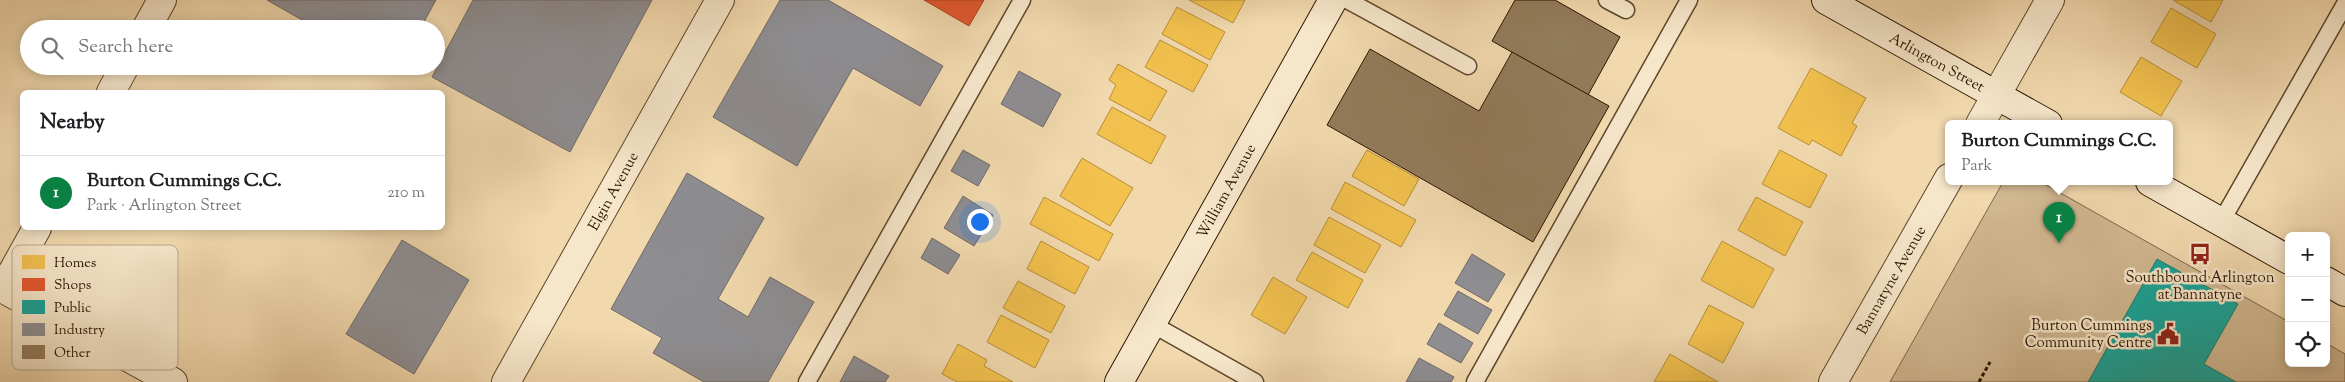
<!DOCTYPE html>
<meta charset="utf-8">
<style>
body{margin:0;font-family:"Sorts Mill Goudy",serif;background:#f2f2f2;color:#202124}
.controls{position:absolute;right:15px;bottom:15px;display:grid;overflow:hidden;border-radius:8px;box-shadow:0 2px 12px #0003}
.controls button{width:45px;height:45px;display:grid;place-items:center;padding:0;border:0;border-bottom:1px solid #e0e0e0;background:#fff;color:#202124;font:25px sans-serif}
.you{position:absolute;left:979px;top:221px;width:18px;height:18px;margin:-12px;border:4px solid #fff;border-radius:50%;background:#1a73e8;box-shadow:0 0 0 8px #1a73e833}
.badge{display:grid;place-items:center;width:32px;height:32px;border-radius:50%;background:#0b8043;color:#fff;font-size:16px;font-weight:700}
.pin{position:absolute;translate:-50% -41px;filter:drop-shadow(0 1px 2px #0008)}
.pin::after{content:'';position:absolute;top:26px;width:18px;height:15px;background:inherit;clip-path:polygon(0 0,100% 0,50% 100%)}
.popup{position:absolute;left:1945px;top:120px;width:228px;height:65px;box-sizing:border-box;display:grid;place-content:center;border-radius:8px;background:#fff;filter:drop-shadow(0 1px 4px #0005);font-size:16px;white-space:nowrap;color:#757577}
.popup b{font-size:19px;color:#202124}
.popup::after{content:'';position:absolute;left:50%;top:100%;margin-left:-10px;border:10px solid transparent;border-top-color:#fff}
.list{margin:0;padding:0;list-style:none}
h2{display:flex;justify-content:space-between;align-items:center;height:65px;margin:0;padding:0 20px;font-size:21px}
h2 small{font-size:16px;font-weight:400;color:#757577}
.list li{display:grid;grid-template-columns:32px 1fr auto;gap:15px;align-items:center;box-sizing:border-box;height:75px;padding:0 20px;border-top:1px solid #e0e0e0}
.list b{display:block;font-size:19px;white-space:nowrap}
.list p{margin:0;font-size:16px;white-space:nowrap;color:#757577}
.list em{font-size:16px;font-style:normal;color:#757577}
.icon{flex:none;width:28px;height:28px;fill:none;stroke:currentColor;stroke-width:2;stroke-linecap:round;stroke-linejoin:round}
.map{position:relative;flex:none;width:2345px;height:382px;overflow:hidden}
.search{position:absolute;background:#fff;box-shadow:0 2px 12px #0003;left:20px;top:20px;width:425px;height:55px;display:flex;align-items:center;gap:12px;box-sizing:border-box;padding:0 18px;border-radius:28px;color:#757577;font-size:19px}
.panel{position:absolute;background:#fff;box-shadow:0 2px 12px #0003;left:20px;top:90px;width:425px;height:140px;border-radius:8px}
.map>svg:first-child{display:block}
.green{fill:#d0b790;stroke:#7e6648}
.homes{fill:#f2c14e;stroke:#b78e37}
.shops{fill:#e4572e;stroke:#ad4420}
.public{fill:#17a398;stroke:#1d796a}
.industry{fill:#8d8d92;stroke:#706966}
.building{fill:#927b5a;stroke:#2c1600}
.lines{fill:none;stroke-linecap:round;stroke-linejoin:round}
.lane-casing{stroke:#5d462b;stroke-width:19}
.street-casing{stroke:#5d462b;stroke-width:30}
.secondary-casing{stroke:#2c1600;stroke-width:30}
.path{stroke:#2c1600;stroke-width:3;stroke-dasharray:4 2.5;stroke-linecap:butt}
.lane{stroke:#f6e6ca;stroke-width:16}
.street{stroke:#f6e6ca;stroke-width:28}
.secondary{stroke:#f6e6ca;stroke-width:28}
.labels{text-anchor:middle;stroke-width:5;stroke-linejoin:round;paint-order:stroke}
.street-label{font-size:15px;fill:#2c1600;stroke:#f6e6ca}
.poi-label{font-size:15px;fill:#2c1600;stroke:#f6e6ca}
.key{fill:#f6e6ca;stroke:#b9a88d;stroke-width:1}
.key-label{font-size:14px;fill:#2c1600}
</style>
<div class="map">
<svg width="2345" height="382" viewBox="0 0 2345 382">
<rect width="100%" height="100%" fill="#f1d8ad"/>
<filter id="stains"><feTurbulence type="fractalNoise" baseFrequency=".004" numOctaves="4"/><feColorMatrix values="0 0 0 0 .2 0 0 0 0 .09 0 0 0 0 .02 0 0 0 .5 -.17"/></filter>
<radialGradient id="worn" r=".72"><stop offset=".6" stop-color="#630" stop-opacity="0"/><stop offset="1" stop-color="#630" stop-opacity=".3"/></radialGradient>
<!-- green -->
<polygon class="green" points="2003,182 2041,182 2289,322 2289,363 2326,363 2326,343 2345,354 2345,382 1890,382"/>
<!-- homes -->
<g class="homes">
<polygon points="1189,0 1245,0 1233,23"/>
<polygon points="2173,0 2223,0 2211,22"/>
<polygon points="1177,7 1225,32 1210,60 1162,34"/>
<polygon points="2171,8 2216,34 2197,68 2151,42"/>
<polygon points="1160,40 1208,65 1193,92 1145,67"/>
<polygon points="2141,57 2182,81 2161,116 2120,92"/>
<polygon points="1118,64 1167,91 1150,121 1109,99 1116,85 1109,80"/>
<polygon points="1811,68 1866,98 1852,123 1857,126 1841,156 1812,140 1809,145 1778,128"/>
<polygon points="1112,107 1166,136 1151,164 1097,134"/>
<polygon points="1367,150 1419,179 1404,206 1352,176"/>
<polygon points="1780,150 1827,175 1810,208 1762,184"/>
<polygon points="1082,158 1133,188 1110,226 1060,196"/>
<polygon points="1345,182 1416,220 1401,247 1331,209"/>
<polygon points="1044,197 1113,234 1099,261 1030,224"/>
<polygon points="1756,197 1803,222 1785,256 1738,230"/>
<polygon points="1329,217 1381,245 1365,273 1314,245"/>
<polygon points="1041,241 1089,267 1075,294 1027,269"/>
<polygon points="1722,241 1774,269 1753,308 1701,280"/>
<polygon points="1312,252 1363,280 1348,308 1296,280"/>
<polygon points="1273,277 1307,297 1285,334 1251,315"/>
<polygon points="1018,281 1065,306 1051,333 1003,308"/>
<polygon points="1709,305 1744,323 1723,363 1688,344"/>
<polygon points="1001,315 1049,340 1035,368 987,342"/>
<polygon points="958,344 987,360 984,366 1013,382 957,382 942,374"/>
<polygon points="1670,354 1718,382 1654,382"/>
</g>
<!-- shops -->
<polygon class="shops" points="924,0 984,0 969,26"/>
<!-- public -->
<polygon class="public" points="2157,259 2238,304 2204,364 2236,382 2088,382"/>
<!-- industry -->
<g class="industry">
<polygon points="267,0 436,0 420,29 318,29"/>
<polygon points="473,0 652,0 570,152 432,77"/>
<polygon points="780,0 828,0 943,66 920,106 853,68 797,166 713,117"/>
<polygon points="384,66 398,66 395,72"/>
<polygon points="1019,71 1061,94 1043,127 1001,104"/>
<polygon points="963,150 990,165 978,186 951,171"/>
<polygon points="687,173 764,218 718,299 748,317 770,277 814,302 768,382 704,382 653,353 662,338 611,309"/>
<polygon points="963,196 993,215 974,246 944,228"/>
<polygon points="932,238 960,255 948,274 921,258"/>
<polygon points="402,240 469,280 414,374 346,334"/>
<polygon points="1472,254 1505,274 1488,302 1455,283"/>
<polygon points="1458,291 1492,310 1478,334 1444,315"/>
<polygon points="1439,323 1473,343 1461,363 1427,344"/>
<polygon points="854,356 889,376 885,382 840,382"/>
<polygon points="1419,358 1454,377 1451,382 1406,382"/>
</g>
<!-- building -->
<g class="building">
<polygon points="1515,0 1555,0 1620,37 1588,95 1492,41"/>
<polygon points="1370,49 1479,111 1512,52 1609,106 1533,242 1327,125"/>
</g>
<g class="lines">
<!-- lane casing -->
<g class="lane-casing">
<g id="lane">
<polyline points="1347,0 1468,66"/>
<polyline points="1607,0 1626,10"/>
<polyline points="2221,222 2345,4"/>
<polyline points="1152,324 1255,382"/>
<polyline points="807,382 1022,0"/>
<polyline points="1475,382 1689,0"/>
</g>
</g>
<!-- street casing -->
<g class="street-casing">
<g id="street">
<polyline points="146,29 162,0"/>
<polyline points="111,92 125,66"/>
<polyline points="1980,124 2050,0"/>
<polyline points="0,287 173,382"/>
<polyline points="3,289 37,228"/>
<polyline points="506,382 720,0"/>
<polyline points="1833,382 1949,178"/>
</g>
</g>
<!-- secondary casing -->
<g class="secondary-casing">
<g id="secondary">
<polyline points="1826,0 2048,124"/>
<polyline points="2150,182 2289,260"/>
<polyline points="2326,281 2345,292"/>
<polyline points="1119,382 1333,0"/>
</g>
</g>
<!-- path -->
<polyline class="path" points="1979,382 1990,362"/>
<!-- lane -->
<use href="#lane" class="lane"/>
<!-- street -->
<use href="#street" class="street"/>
<!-- secondary -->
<use href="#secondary" class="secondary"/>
</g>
<!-- icons -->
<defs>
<g id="bus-bare" transform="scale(1.725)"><path d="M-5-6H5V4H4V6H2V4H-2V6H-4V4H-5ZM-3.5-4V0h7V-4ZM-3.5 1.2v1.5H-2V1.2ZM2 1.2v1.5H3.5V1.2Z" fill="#8f2418" stroke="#f6e6ca" stroke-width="2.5" paint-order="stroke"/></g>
<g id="civic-bare" transform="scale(1.725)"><path d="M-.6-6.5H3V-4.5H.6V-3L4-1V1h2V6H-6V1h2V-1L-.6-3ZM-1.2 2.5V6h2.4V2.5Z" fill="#8f2418" stroke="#f6e6ca" stroke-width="2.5" paint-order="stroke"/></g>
</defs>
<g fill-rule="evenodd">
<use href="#bus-bare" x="2200" y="254"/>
<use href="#civic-bare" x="2168" y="334"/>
</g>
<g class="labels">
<!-- street labels -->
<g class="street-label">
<text transform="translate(1937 62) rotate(29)" y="5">Arlington Street</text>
<text transform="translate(613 191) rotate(-61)" y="5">Elgin Avenue</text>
<text transform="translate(1226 191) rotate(-61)" y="5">William Avenue</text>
<text transform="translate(1891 280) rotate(-60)" y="5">Bannatyne Avenue</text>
</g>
<!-- poi labels -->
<g class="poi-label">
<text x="2200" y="282">Southbound Arlington<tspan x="2200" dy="17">at Bannatyne</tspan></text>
<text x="2152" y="330" text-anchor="end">Burton Cummings<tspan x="2152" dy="17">Community Centre</tspan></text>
</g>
</g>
<!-- legend -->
<rect x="12" y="245" width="166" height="125" rx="8" class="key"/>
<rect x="22" y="255" width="23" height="14" fill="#f2c14e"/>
<rect x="22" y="278" width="23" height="13" fill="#e4572e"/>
<rect x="22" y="300" width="23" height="14" fill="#17a398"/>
<rect x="22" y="323" width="23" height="13" fill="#8d8d92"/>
<rect x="22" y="345" width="23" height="14" fill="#927b5a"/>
<g class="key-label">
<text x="54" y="267">Homes</text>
<text x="54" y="289">Shops</text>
<text x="54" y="312">Public</text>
<text x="54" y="334">Industry</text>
<text x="54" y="357">Other</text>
</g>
<rect width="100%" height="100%" filter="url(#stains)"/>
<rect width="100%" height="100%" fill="url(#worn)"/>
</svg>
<div class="controls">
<button>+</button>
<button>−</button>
<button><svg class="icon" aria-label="locate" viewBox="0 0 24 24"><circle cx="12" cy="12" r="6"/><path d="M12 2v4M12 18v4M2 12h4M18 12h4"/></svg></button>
</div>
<div class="you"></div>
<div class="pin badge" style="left:2059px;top:243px">1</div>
<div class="popup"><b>Burton Cummings C.C.</b>Park</div>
<div class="search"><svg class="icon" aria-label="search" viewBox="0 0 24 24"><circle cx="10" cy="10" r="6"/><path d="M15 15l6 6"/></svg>Search here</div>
<section class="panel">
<h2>Nearby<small></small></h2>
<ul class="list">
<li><span class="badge">1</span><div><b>Burton Cummings C.C.</b><p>Park · Arlington Street</p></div><em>210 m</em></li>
</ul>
</section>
</div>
